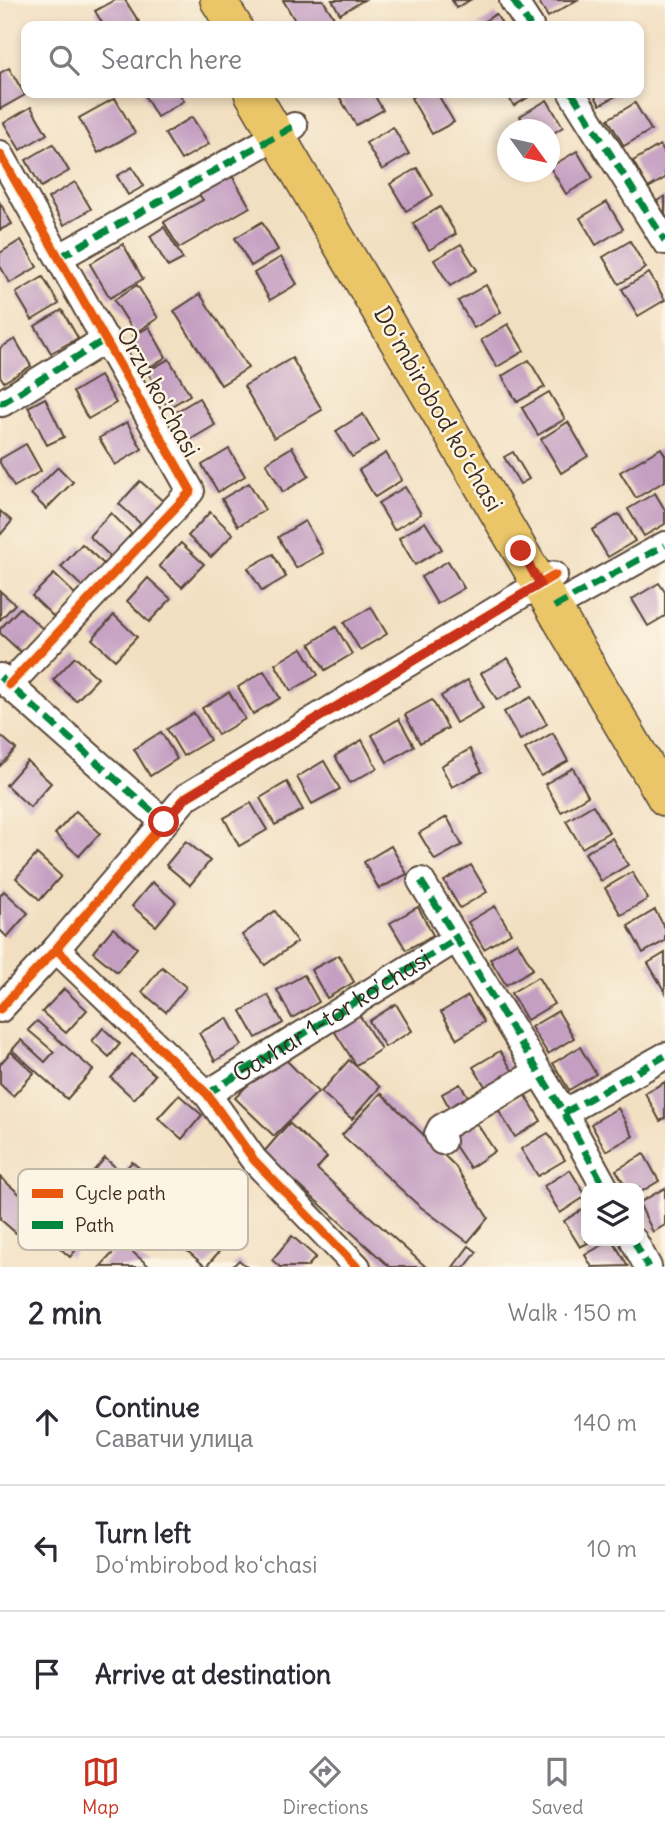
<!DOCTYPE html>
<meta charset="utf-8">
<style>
body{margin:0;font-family:Delius,sans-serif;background:#f7f7f7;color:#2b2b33}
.controls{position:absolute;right:21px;bottom:21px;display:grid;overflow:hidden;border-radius:14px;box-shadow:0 4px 10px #0003}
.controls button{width:63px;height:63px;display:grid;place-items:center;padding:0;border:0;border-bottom:2px solid #e1e1e2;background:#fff;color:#2b2b33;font:35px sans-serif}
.compass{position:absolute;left:497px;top:119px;width:63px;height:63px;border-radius:50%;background:#fff;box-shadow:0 4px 10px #0003;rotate:123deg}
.stop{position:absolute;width:21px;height:21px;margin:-16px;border:5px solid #c8321e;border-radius:50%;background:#fff}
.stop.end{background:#c8321e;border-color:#fff;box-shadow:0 2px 7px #0008}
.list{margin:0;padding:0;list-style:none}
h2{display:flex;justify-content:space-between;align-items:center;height:91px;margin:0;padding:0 28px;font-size:30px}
h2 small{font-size:23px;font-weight:400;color:#7c7c81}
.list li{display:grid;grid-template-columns:46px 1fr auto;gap:21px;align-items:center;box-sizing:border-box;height:126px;padding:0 28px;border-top:2px solid #e1e1e2}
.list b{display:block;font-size:26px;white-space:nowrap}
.list p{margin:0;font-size:23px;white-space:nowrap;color:#7c7c81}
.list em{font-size:23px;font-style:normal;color:#7c7c81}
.icon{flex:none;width:38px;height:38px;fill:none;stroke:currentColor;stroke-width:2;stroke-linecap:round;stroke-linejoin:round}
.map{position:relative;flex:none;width:665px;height:1267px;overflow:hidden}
.search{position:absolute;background:#fff;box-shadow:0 4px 10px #0003;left:21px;right:21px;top:21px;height:77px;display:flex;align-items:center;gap:18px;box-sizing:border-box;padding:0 24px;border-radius:14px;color:#7c7c81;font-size:26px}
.sheet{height:469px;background:#fff}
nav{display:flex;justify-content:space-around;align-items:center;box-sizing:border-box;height:98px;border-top:2px solid #e1e1e2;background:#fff;font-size:19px;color:#7c7c81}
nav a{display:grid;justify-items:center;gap:4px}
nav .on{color:#c8321e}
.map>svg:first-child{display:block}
.building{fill:#c49fc2}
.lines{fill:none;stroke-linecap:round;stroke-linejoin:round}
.minor-casing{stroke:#564536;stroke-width:30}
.major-casing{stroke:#564536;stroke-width:38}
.minor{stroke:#fff;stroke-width:26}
.major{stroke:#ebc669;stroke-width:35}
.quiet{stroke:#00873e;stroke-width:7;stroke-dasharray:14 7;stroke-linecap:butt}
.cycleway-casing{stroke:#fcf5e5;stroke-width:13}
.cycleway{stroke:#e8590c;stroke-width:9}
.route{stroke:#c8321e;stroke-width:9}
.labels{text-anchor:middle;stroke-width:5;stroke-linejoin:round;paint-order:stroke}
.street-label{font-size:24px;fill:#3b2a1e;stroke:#fcf5e5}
.key{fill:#fcf5e5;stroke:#c2b8a9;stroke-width:2}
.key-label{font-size:19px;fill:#3b2a1e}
</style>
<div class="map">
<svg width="665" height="1267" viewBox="0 0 665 1267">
<rect width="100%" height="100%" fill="#fcf5e5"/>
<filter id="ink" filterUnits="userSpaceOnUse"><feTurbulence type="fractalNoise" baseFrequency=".0143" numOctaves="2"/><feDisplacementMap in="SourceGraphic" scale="14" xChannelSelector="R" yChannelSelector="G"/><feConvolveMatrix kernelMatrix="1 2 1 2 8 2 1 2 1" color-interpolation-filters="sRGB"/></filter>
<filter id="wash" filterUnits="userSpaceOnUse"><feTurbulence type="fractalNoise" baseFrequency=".00686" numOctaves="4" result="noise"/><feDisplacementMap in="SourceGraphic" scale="28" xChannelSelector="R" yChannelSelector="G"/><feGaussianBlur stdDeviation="1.57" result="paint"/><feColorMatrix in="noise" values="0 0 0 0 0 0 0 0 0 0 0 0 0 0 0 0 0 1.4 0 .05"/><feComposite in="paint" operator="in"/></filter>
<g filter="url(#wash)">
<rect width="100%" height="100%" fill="#f2dfc1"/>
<g id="blocks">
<!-- building -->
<g class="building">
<polygon points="115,0 125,0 139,22 132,26 104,26 95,11"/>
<polygon points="283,0 323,0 336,21 327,26 298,26"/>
<polygon points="332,0 364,0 340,14"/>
<polygon points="452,0 470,0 456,8"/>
<polygon points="538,0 577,0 548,17"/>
<polygon points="496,14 503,26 476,26"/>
<polygon points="9,68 25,95 0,109 0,73"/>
<polygon points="143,93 179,93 184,101 157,117"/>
<polygon points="349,93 373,93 383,110 356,125 340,98"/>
<polygon points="420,93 437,93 454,122 432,134 411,98"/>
<polygon points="506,93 535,93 514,106"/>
<polygon points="593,93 621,93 600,105"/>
<polygon points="115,98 135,133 98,153 79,118"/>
<polygon points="547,100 563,127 550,135 550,130 528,130 520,116"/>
<polygon points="635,103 651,130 624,146 608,119"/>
<polygon points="31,107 47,134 20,150 4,123"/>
<polygon points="192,117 209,144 181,160 165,134"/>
<polygon points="393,127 409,154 382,170 366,143"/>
<polygon points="53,144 69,171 41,187 26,160"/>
<polygon points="660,145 665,154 665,178 648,188 633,161"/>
<polygon points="577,151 593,178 566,194 550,167"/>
<polygon points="132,167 144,186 128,195 117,176"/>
<polygon points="417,168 433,195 406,211 390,184"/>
<polygon points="231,174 250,207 179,248 164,222 203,200 198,193"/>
<polygon points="75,182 91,209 64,225 48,198"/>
<polygon points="665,196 665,215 657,201"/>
<polygon points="607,202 623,229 596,245 580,218"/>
<polygon points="0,203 12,224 0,230"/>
<polygon points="440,207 456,234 429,250 413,223"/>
<polygon points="262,222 278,250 251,266 235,238"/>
<polygon points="164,227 183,259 168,267 150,236"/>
<polygon points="21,240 37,267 10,283 0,266 0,253"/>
<polygon points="630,241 646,268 619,284 603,257"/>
<polygon points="123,244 143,279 110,298 90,264"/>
<polygon points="461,244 477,270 450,286 434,260"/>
<polygon points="281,257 297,284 270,300 254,273"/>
<polygon points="649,273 665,300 638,316 622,289"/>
<polygon points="43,277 59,304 32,320 16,293"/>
<polygon points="137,285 158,318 135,333 114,300"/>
<polygon points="486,285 501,312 474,328 458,301"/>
<polygon points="200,294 248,368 221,385 174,311"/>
<polygon points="62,310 78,338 51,353 35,326"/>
<polygon points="508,324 524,351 497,367 481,340"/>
<polygon points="149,327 166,357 150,367 133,336"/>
<polygon points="15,339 31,366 4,382 0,376 0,348"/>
<polygon points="292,358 322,410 274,438 244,386"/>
<polygon points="169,359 190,395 168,408 147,371"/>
<polygon points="529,360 545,387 517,402 502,376"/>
<polygon points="100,376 116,403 88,419 73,392"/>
<polygon points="549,392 565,419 538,435 522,408"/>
<polygon points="45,398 64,437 47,445 28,407"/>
<polygon points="199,398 215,425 188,441 172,414"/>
<polygon points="363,414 379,441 352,457 336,431"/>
<polygon points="127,422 142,449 115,465 99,438"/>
<polygon points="568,422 588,456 561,473 541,439"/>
<polygon points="26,444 41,471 14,487 0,463 0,459"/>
<polygon points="292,447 309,476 283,492 266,463"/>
<polygon points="661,448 665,455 665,481 636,498 620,472"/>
<polygon points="229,449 245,476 218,492 202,465"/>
<polygon points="513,452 529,479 520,484 504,457"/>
<polygon points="386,453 402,480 375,497 359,470"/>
<polygon points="58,467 73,482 46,509 31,494"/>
<polygon points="140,481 164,502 142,525 119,504"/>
<polygon points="249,483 265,510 238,526 222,499"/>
<polygon points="405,487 421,514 394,530 378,503"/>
<polygon points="655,493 665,510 665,524 644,536 628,509"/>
<polygon points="0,511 12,521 0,535"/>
<polygon points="210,512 233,534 211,557 188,536"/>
<polygon points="111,513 133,535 112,558 89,536"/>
<polygon points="619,514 635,541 608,557 592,530"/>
<polygon points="305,521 323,553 296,568 278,537"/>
<polygon points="425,522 442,549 415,565 399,538"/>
<polygon points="181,543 204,564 182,587 159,566"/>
<polygon points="82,544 105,565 84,588 61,567"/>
<polygon points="273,554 286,577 262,591 248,568"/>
<polygon points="448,561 464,588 437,604 421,577"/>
<polygon points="54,574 76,595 55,618 32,596"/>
<polygon points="148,578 171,599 149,622 127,601"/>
<polygon points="659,583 665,592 665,616 648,626 632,599"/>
<polygon points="0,591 15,604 0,620"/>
<polygon points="371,607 387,634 360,650 344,623"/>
<polygon points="20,608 44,630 22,653 0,633 0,629"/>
<polygon points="114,615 137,637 115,660 92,639"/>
<polygon points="336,627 352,654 325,670 310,644"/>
<polygon points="302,648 318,675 291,691 275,664"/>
<polygon points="75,657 98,678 76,701 53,680"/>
<polygon points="508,658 524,685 497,700 481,673"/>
<polygon points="264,671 280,698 253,714 238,687"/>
<polygon points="468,680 483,708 456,723 441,696"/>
<polygon points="229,692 245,719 218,735 202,708"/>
<polygon points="531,697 547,724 520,740 504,712"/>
<polygon points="432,700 448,728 420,743 405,715"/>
<polygon points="194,713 210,740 183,756 167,729"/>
<polygon points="399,719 414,746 387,762 372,735"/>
<polygon points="161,732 177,759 150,776 134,749"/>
<polygon points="553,733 568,761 541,776 525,749"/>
<polygon points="0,735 16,749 0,766"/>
<polygon points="362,740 377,768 350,783 335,756"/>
<polygon points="470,749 482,772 452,787 441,766"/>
<polygon points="27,761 51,783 30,807 6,785"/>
<polygon points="324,761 340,789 312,804 297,777"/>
<polygon points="573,768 588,796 561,812 545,784"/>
<polygon points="287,782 303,810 275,825 260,798"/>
<polygon points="251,803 267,830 239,846 224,818"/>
<polygon points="593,805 609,832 582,848 566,821"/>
<polygon points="76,811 100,833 79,856 55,834"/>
<polygon points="447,817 462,845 435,860 419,833"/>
<polygon points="612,838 628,865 601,881 585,853"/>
<polygon points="186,841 210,861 190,885 166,865"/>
<polygon points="391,846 407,874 379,889 364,862"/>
<polygon points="37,854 61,876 40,900 16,878"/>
<polygon points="471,865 487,892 460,908 444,881"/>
<polygon points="632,872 648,899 621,915 605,888"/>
<polygon points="152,882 176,902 156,926 132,906"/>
<polygon points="4,891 28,913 7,937 0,930 0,896"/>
<polygon points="495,906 511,933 484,949 468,922"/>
<polygon points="418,907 433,935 406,950 390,923"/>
<polygon points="655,910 665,928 665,941 643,953 628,926"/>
<polygon points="275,911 297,942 265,965 242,935"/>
<polygon points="113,928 137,948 117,972 93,952"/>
<polygon points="517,942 533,969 506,985 490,959"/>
<polygon points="665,953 665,992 648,963"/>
<polygon points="339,955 354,982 327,998 311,970"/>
<polygon points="162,967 186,987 166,1012 142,992"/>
<polygon points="304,975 319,1002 292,1018 277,990"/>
<polygon points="538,977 554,1004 527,1020 511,993"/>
<polygon points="64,989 87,1010 66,1033 42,1012"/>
<polygon points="268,995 283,1023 256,1038 241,1011"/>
<polygon points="468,996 484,1022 457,1039 441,1012"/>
<polygon points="396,1004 412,1031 385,1047 369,1021"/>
<polygon points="356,1010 381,1049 356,1065 331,1026"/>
<polygon points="558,1011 574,1038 548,1054 531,1027"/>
<polygon points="227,1018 242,1045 215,1061 199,1033"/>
<polygon points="37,1021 93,1070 67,1099 12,1050 21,1040 45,1062 54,1052 28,1030"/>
<polygon points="103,1028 120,1044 109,1057 92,1041"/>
<polygon points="580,1047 596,1074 569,1090 553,1063"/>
<polygon points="500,1051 517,1078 490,1094 473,1067"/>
<polygon points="11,1052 34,1073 13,1096 0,1084 0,1064"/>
<polygon points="279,1053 318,1092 274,1136 235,1098"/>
<polygon points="132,1054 155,1075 134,1099 111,1078"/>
<polygon points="349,1060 380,1087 352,1119 321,1092"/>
<polygon points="665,1082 665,1118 660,1121 645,1093"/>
<polygon points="460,1084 469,1098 450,1109 442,1094"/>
<polygon points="381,1093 455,1166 488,1218 468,1242 418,1205 342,1135"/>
<polygon points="525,1094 541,1121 515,1137 498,1110"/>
<polygon points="179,1095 202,1115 182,1139 158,1118"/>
<polygon points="618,1108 633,1136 606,1151 591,1124"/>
<polygon points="473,1118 495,1151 470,1168 448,1135"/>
<polygon points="289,1123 327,1157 317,1169 426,1267 390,1267 263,1153"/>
<polygon points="548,1133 565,1160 538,1176 521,1149"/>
<polygon points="644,1154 659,1181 639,1193 639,1188 627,1188 616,1170"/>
<polygon points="105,1158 122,1173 132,1162 149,1176 125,1203 91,1174"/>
<polygon points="570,1170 586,1196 560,1213 544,1186"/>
<polygon points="188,1175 243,1223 206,1267 150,1219"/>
<polygon points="0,1177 23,1197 30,1189 44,1202 16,1233 0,1219"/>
<polygon points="665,1188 665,1225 653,1232 639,1203"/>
<polygon points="62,1190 99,1223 70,1257 33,1224"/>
<polygon points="586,1207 586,1241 592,1241 580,1247 564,1221"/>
<polygon points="292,1236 316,1257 307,1267 280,1267 272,1260"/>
<polygon points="609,1241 613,1241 628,1266 592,1267 585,1255"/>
<polygon points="122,1243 150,1267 100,1267"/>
<polygon points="469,1246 477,1252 465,1267 453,1267"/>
<polygon points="239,1260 247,1267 232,1267"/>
</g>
</g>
</g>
<g filter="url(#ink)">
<use href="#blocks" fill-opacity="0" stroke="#564536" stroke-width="2"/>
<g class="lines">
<!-- minor casing -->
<g class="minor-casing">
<g id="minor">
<polyline points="513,0 530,26"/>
<polyline points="572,93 665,241"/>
<polyline points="0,154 191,491 9,685"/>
<polyline points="60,257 294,126"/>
<polyline points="0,402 2,403 106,339"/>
<polyline points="554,607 665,545"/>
<polyline points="0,677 164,822"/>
<polyline points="421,881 564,1113 605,1188"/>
<polyline points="56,949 207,1094 254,1160 357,1267"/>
<polyline points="0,1009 56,949 186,797 554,575"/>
<path id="s1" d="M207 1094 456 939"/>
<polyline points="564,1113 665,1056"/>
<polyline points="442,1141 438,1134 441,1128 538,1072"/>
<polyline points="634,1241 648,1267"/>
</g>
</g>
<!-- major casing -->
<g class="major-casing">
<g id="major">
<polyline points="218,0 234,26"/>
<polyline points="252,93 665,798"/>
</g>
</g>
<!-- minor -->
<use href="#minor" class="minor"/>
<!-- major -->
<use href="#major" class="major"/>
<!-- quiet -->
<g class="quiet">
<polyline points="513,0 530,26"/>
<polyline points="572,93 665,241"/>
<polyline points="60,257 294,126"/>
<polyline points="0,402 2,403 106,339"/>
<polyline points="554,607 665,545"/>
<polyline points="0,677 164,822"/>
<polyline points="421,881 564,1113 605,1188"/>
<polyline points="207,1094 456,939"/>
<polyline points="564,1113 665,1056"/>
<polyline points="634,1241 648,1267"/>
</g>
<!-- cycleway casing -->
<g class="cycleway-casing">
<g id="cycleway">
<polyline points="0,154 191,491 9,685"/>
<polyline points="56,949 207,1094 254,1160 357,1267"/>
<polyline points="0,1009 56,949 186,797 555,575"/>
</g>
</g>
<!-- cycleway -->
<use href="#cycleway" class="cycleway"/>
</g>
</g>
<g class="lines" filter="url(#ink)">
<!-- route -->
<polyline class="route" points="164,822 187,797 540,584 521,551"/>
</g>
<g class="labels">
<!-- street labels -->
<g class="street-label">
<text transform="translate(158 392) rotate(61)" y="8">Orzu ko'chasi</text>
<text transform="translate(438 409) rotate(60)" y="8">Doʻmbirobod koʻchasi</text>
<text dy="8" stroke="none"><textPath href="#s1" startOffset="147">Gavhar 1-tor ko'chasi</textPath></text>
</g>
</g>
<!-- legend -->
<rect x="18" y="1169" width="230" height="81" rx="10" class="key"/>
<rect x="32" y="1189" width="31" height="9" fill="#e8590c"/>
<rect x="32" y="1221" width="31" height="8" fill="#00873e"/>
<g class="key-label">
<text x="75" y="1200">Cycle path</text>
<text x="75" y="1232">Path</text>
</g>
</svg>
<div class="controls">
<button><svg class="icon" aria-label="layers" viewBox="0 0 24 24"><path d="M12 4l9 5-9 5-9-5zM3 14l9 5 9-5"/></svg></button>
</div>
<svg class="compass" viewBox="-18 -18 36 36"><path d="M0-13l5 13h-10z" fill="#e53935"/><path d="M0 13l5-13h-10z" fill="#7c7c81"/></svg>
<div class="stop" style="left:164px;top:822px"></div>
<div class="stop end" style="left:521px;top:551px"></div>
<div class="search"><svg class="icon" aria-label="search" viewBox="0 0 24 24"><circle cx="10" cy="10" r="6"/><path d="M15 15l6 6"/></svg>Search here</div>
</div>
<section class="sheet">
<h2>2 min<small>Walk · 150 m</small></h2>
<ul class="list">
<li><svg class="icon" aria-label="ahead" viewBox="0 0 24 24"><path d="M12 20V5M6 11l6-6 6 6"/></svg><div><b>Continue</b><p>Саватчи улица</p></div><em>140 m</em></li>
<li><svg class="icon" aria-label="left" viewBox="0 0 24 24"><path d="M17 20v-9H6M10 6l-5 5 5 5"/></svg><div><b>Turn left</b><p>Doʻmbirobod koʻchasi</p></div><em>10 m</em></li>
<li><svg class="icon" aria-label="arrive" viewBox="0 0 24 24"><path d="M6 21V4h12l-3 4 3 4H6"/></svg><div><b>Arrive at destination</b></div></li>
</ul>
</section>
<nav>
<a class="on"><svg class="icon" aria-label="map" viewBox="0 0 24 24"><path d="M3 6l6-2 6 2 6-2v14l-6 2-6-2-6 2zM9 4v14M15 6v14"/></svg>Map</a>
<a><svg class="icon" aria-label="directions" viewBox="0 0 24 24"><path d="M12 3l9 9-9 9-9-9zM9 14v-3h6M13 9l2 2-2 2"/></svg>Directions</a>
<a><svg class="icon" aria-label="saved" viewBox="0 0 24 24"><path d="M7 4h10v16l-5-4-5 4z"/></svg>Saved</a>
</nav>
